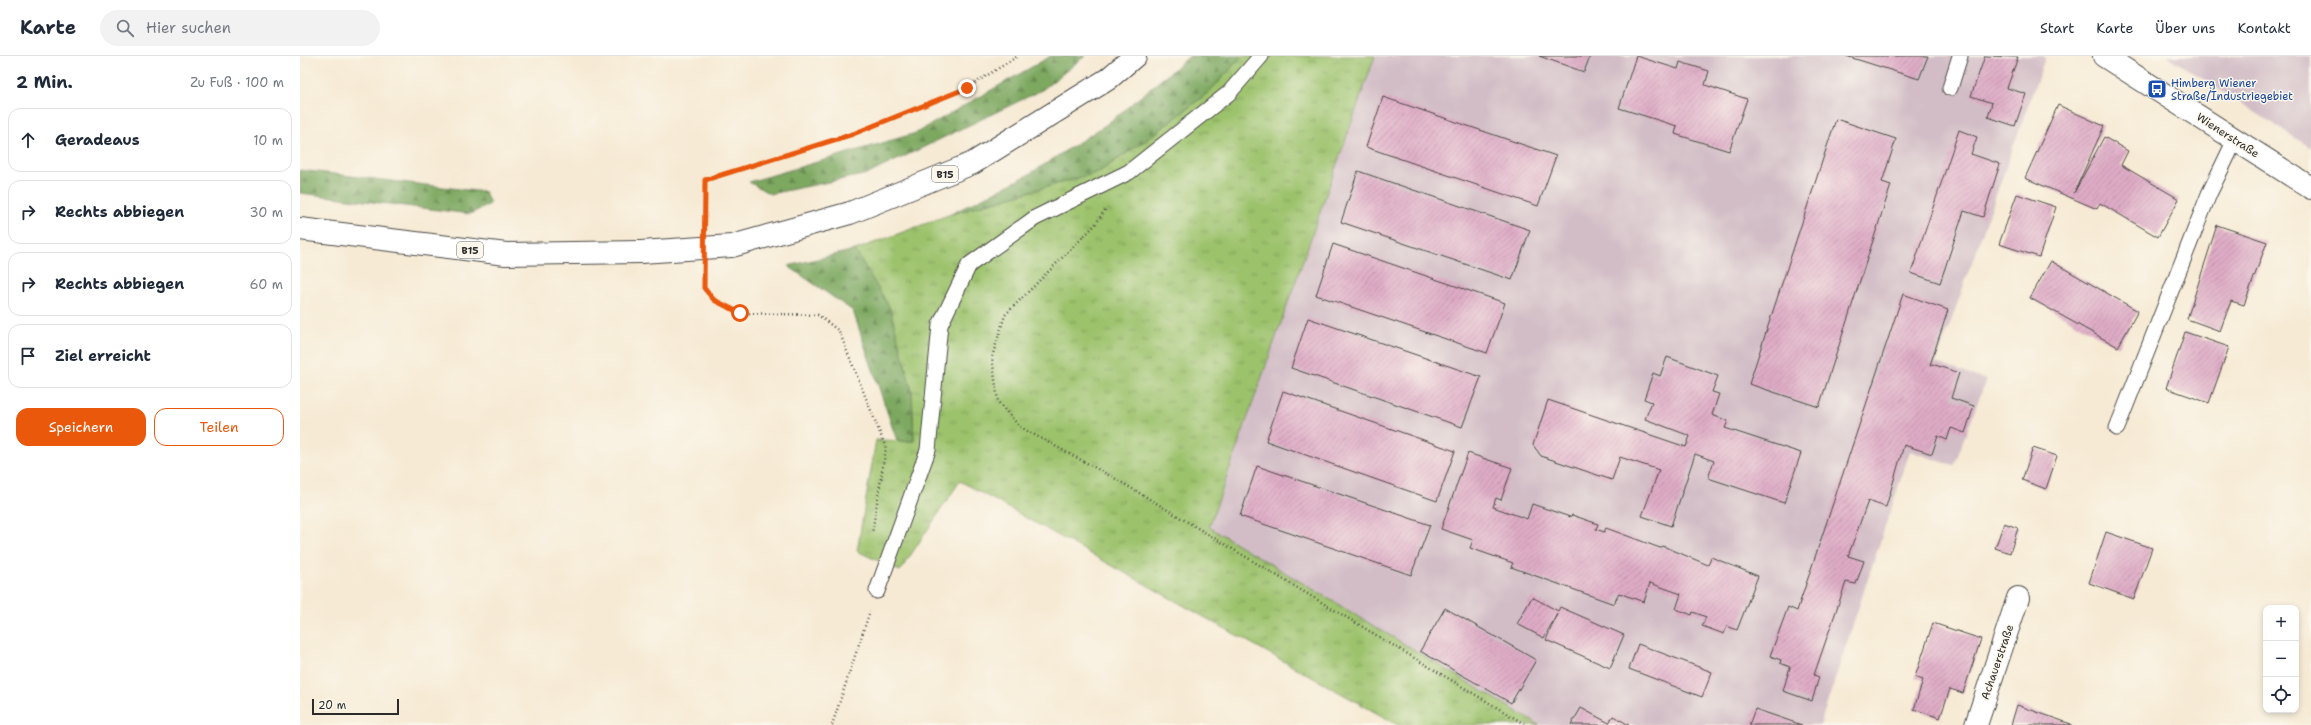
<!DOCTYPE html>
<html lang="de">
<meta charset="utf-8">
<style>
body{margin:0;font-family:"Shantell Sans",sans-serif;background:#f2f2f3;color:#1f2937}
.controls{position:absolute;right:12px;bottom:12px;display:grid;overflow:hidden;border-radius:8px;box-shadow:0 2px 6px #0003}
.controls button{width:36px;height:36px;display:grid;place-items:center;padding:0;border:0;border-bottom:1px solid #e0e1e3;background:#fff;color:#1f2937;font:20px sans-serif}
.scale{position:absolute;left:12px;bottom:10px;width:87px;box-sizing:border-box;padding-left:4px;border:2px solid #2b2b2b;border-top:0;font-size:11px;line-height:14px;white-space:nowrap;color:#2b2b2b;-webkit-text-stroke:3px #fbf7ec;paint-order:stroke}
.stop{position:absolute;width:12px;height:12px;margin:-9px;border:3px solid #ea580c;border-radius:50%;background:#fff}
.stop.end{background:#ea580c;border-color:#fff;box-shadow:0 1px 4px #0008}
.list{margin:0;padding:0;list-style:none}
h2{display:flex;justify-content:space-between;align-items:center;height:52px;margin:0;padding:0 16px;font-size:17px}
h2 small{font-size:13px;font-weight:400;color:#747a83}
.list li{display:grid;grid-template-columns:26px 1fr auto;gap:12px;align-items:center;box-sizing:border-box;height:64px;margin:0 8px 8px;padding:0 8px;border:1px solid #e0e1e3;border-radius:12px}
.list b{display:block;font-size:15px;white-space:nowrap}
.list em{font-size:13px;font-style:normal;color:#747a83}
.actions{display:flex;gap:8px;padding:12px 16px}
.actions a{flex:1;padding:9px 0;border:1px solid #ea580c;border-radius:12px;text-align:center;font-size:14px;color:#ea580c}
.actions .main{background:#ea580c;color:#fff}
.icon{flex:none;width:22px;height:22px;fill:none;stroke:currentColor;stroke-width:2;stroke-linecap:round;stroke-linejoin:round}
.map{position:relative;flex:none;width:2011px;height:669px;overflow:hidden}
header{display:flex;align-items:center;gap:24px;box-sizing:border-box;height:56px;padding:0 20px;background:#fff;border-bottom:1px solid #e0e1e3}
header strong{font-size:19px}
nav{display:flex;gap:22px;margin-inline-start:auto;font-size:14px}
.search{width:280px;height:36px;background:#f2f2f3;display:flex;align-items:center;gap:10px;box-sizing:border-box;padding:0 14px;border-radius:22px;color:#747a83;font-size:15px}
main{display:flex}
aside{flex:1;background:#fff}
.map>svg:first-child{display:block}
.industrial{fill:#d2bdc6}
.grass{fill:url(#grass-tufts);stroke:#64764c}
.forest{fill:url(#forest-firs);stroke:#546a46}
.building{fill:url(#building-hatch)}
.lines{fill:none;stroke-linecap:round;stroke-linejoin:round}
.lane-casing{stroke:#494844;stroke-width:17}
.street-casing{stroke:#494844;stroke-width:24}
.secondary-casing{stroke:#494844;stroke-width:24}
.primary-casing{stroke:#494844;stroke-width:24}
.path{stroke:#494844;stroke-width:2.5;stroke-dasharray:1 3;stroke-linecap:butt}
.lane{stroke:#fff;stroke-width:15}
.street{stroke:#fff;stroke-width:22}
.secondary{stroke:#fff;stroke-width:22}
.primary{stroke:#fff;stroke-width:22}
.primary-bridge-casing{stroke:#494844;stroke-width:24;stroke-linecap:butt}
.primary-bridge{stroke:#fff;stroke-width:22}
.route{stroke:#ea580c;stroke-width:5}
.labels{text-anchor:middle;stroke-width:3;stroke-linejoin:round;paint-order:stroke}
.shield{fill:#fbf7ec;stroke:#696865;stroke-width:1}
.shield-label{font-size:10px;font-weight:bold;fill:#2b2b2b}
.transit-label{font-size:11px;fill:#164399;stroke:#fbf7ec;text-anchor:start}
.street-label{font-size:11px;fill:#2b2b2b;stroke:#fbf7ec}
</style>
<header>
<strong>Karte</strong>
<div class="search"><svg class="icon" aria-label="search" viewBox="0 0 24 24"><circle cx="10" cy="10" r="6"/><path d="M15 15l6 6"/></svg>Hier suchen</div>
<nav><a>Start</a><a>Karte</a><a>Über uns</a><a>Kontakt</a></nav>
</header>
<main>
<aside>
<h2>2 Min.<small>Zu Fuß · 100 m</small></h2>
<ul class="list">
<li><svg class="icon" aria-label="ahead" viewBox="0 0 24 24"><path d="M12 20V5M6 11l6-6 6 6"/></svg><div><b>Geradeaus</b></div><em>10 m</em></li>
<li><svg class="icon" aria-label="right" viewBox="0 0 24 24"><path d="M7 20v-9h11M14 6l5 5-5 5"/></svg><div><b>Rechts abbiegen</b></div><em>30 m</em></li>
<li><svg class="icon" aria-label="right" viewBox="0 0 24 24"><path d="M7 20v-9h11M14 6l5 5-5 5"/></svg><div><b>Rechts abbiegen</b></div><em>60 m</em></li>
<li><svg class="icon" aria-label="arrive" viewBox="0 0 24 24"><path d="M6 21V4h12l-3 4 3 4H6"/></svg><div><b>Ziel erreicht</b></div></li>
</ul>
<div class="actions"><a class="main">Speichern</a><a>Teilen</a></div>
</aside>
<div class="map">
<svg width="2011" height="669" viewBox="0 0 2011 669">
<defs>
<pattern id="grass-tufts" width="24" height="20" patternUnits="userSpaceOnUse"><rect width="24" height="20" fill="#9cc26c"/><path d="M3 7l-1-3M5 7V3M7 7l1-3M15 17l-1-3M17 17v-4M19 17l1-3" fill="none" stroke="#7f9e59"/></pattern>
<pattern id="forest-firs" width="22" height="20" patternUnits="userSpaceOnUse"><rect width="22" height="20" fill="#7da860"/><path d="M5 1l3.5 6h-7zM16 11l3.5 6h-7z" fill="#67894f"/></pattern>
<pattern id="building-hatch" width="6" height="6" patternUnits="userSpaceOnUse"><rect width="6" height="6" fill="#dfacc6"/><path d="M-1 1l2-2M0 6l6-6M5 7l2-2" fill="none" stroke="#b58ca1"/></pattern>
</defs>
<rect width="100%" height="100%" fill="#fbf7ec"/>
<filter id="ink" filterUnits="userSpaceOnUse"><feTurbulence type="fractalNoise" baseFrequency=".025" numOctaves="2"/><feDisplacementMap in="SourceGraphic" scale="8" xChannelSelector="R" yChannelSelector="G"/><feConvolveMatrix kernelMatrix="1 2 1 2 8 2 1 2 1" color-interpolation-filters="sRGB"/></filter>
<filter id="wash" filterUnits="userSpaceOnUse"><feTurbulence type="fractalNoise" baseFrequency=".012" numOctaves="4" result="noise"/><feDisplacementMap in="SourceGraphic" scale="16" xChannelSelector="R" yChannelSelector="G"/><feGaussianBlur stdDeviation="0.9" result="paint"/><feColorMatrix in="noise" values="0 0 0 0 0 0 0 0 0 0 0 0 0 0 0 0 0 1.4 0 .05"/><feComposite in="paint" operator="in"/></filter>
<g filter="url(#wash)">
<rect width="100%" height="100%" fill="#f6ead4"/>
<!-- industrial -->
<g class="industrial">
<polygon points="1075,0 1742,0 1745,2 1636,307 1686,324 1654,410 1610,395 1520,669 1239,669 909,472"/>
<polygon points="1867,0 2011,0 2011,92"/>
</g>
<!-- grass -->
<polygon class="grass" points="942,0 1075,0 909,471 1239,669 1098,669 660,425 600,515 557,495 576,384 614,385 612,335 555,194 651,158 799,116 853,79 910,35"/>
<!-- forest -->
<g class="forest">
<polygon points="751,0 785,0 742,34 568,118 470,138 449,126 616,77"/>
<polygon points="890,0 942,0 910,35 853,79 799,116 651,158 728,119 807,68"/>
<polygon points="0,114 185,136 190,148 170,158 0,137"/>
<polygon points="555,194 590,252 612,335 614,385 597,385 553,255 488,210"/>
</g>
<g id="blocks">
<!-- building -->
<g class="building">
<polygon points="1239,0 1290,0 1284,16"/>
<polygon points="1336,0 1378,13 1380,6 1409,15 1405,29 1447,43 1429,95 1375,78 1377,70 1319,52"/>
<polygon points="1546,0 1628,0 1619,23"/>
<polygon points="1685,0 1718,1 1707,32 1726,38 1715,70 1688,61 1692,47 1671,40"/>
<polygon points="1083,41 1256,100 1238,150 1066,91"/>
<polygon points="1758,49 1804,70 1774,137 1804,81 1828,95 1821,109 1879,143 1858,181 1800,147 1797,153 1725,122"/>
<polygon points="1536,63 1596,83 1582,126 1591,129 1519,351 1449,328"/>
<polygon points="1659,74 1677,81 1671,98 1700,108 1683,161 1664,155 1640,227 1611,217"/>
<polygon points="1058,115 1230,174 1212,224 1041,166"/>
<polygon points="1717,138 1756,151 1739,201 1699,188"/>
<polygon points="1917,169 1967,186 1944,249 1931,245 1920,275 1887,263"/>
<polygon points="1033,188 1205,247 1187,297 1016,239"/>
<polygon points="1751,205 1838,255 1818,291 1730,242"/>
<polygon points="1603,238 1648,254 1630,309 1632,308 1659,317 1651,342 1674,350 1665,377 1651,372 1647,384 1638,380 1632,398 1604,389 1586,451 1568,445 1548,500 1564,505 1556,528 1546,526 1514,619 1519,621 1512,645 1483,635 1490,611 1480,607 1481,604 1470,600 1488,551 1497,555"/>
<polygon points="1008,262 1181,321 1162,371 991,312"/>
<polygon points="1885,276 1929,291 1909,347 1866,332"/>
<polygon points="1367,301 1418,320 1412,336 1419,338 1412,359 1428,365 1425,372 1501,397 1484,447 1408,422 1414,405 1395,398 1371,470 1342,460 1359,414 1320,401 1312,424 1241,400 1233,389 1248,344 1386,391 1390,380 1345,363 1352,346 1344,343 1353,317 1360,320"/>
<polygon points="983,335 1155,395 1137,445 966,385"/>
<polygon points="1733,392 1757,400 1746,433 1722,424"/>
<polygon points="1168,397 1212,412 1201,444 1196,442 1193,451 1227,463 1232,448 1270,461 1272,459 1298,468 1296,473 1304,476 1306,472 1360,492 1363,490 1408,509 1411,501 1458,520 1437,574 1427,570 1424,578 1402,570 1406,561 1393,556 1392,559 1376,553 1381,538 1350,527 1344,546 1319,537 1314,548 1211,511 1213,507 1170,492 1173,484 1141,473"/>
<polygon points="957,410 1130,469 1111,519 940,460"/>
<polygon points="1704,467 1718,472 1710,497 1695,492"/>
<polygon points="1806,476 1852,492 1834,543 1789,527"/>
<polygon points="1232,541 1258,555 1260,551 1324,579 1310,612 1246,584 1257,558 1244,582 1217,568"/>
<polygon points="1145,552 1236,604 1211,647 1120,595"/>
<polygon points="1633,567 1681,583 1663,637 1650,633 1640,662 1614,653 1623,624 1615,621"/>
<polygon points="1338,588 1412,616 1402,641 1329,613"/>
<polygon points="1717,649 1771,668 1771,669 1711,669"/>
<polygon points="1281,652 1309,667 1313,660 1329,669 1271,669"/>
<polygon points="1455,653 1502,669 1449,669"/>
</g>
</g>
</g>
<g filter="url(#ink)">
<use href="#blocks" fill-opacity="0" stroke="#494844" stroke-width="1"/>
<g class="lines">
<!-- lane casing -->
<g class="lane-casing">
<g id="lane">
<polyline points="1650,32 1660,0"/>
<polyline points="1817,372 1909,138 1935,84"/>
<polyline points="577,535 628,394 640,269 669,209 735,162 829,116 929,37 961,0"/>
</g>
</g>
<!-- street casing -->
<g class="street-casing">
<polyline id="street" points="1676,669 1718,542"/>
</g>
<!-- secondary casing -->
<g class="secondary-casing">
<polyline id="secondary" points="1804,0 2011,132"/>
</g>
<!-- primary casing -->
<g class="primary-casing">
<g id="primary">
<polyline points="0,173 206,198 341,196"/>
<polyline points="432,190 550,157 673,107 808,23 835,0"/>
</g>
</g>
<!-- path -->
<g class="path">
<polyline points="805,154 795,169 705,259 692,301 698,346 720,371 816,423 1226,669"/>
<polyline points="405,165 405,124 553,78 667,32 718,0"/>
<polyline points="404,218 404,233 414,244 440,257 518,259 539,275 586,392 572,477"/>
<polyline points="532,669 570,555"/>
</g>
<!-- lane -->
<use href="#lane" class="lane"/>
<!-- street -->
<use href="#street" class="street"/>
<!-- secondary -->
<use href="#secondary" class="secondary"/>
<!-- primary -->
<use href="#primary" class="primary"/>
<!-- primary-bridge casing -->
<g class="primary-bridge-casing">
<polyline id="primary-bridge" points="341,196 432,190"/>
</g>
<!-- primary-bridge -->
<use href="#primary-bridge" class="primary-bridge"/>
</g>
</g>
<g class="lines" filter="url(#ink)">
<!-- route -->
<polyline class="route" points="440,257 414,244 404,232 405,124 553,78 667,32"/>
</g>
<!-- icons -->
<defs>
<g id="bus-square" transform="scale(1)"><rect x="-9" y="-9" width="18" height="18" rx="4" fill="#1a4fb4" stroke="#fbf7ec"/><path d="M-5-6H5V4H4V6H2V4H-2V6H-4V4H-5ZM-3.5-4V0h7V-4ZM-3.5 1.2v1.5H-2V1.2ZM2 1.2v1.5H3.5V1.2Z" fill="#fff"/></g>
</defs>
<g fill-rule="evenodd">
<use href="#bus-square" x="1857" y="33"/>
</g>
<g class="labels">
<!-- shield labels -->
<g class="shield">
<rect x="632" y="110" width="26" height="16" rx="3"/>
<rect x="157" y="186" width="26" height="16" rx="3"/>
</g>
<g class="shield-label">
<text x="645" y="122">B15</text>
<text x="170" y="198">B15</text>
</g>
<!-- transit labels -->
<g class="transit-label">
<text x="1871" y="31">Himberg Wiener<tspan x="1871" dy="13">Straße/Industriegebiet</tspan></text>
</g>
<!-- street labels -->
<g class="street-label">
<text transform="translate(1928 79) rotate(33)" y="4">Wienerstraße</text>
<text transform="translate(1697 606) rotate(-71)" y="4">Achauerstraße</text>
</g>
</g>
</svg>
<div class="controls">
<button>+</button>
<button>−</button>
<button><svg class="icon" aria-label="locate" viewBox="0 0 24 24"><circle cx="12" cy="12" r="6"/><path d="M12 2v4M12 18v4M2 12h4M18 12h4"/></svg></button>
</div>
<div class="scale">20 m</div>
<div class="stop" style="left:440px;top:257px"></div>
<div class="stop end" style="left:667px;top:32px"></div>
</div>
</main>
